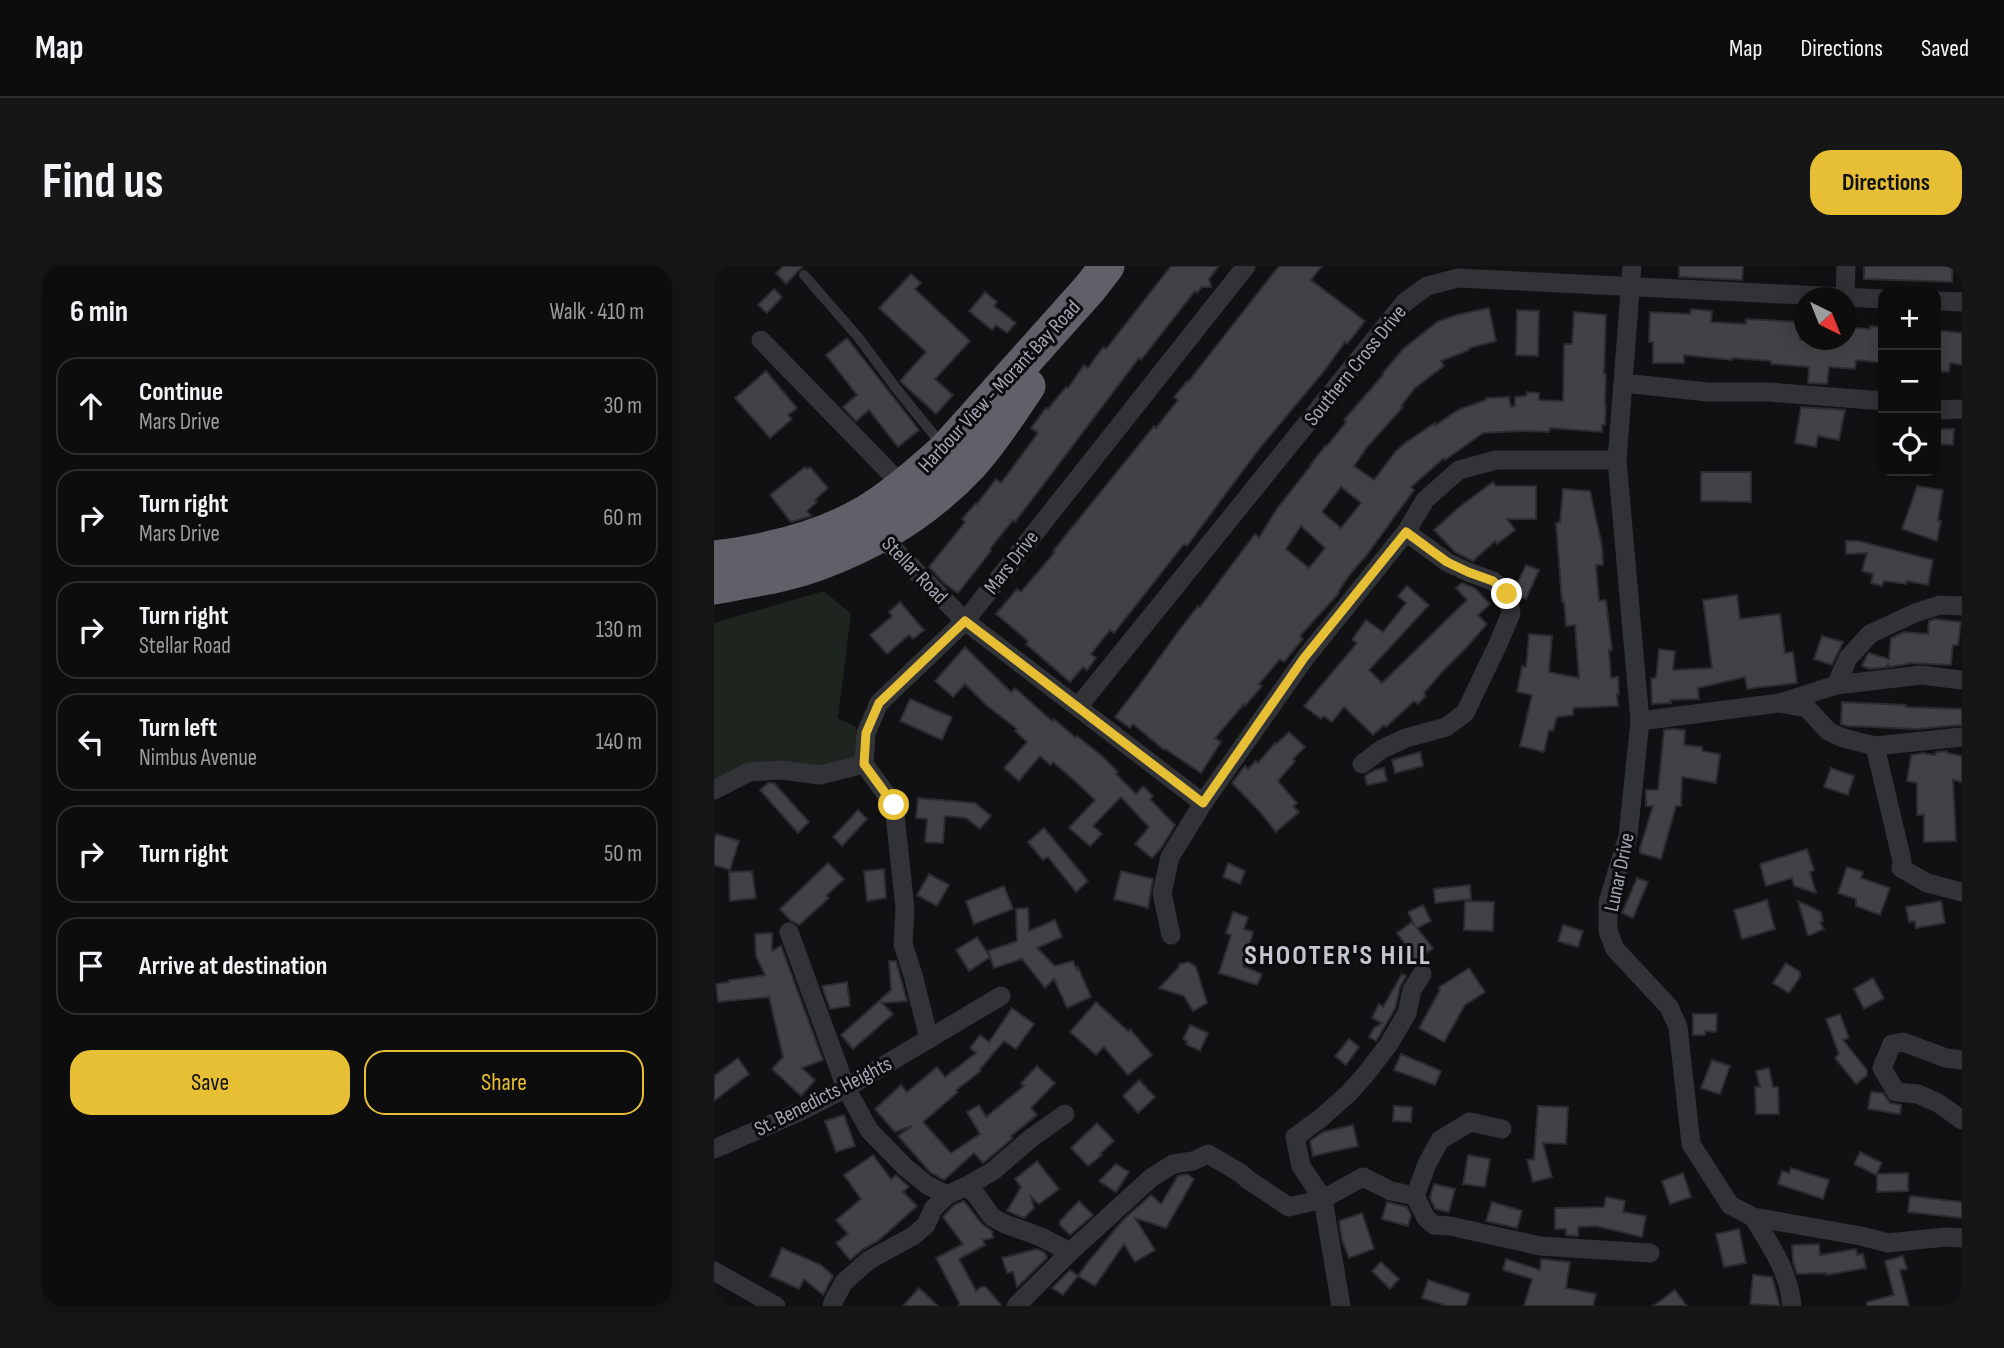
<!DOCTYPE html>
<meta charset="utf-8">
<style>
body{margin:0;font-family:"Sofia Sans Condensed",sans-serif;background:#161617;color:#f1f3f6}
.controls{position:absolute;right:21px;top:21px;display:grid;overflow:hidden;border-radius:14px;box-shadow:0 4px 18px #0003}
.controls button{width:63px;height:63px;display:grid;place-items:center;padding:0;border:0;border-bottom:2px solid #2d2d2e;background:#0d0d0e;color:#f1f3f6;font:35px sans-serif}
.compass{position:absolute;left:1080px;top:21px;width:63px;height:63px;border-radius:50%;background:#0d0d0e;box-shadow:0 4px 18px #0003;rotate:137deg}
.stop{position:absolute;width:21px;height:21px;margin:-16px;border:5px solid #e7bf35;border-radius:50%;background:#fff}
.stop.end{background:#e7bf35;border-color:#fff;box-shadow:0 2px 7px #0008}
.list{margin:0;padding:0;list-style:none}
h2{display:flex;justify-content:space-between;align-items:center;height:91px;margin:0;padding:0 28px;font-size:30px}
h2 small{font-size:23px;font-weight:400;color:#9a9c9e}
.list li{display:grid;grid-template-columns:46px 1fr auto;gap:21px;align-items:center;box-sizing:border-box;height:98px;margin:0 14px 14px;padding:0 14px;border:2px solid #2d2d2e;border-radius:21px}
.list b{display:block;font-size:26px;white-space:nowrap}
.list p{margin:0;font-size:23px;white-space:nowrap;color:#9a9c9e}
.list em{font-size:23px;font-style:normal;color:#9a9c9e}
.actions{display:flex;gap:14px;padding:21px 28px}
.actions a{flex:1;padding:16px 0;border:2px solid #e7bf35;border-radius:21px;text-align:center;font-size:24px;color:#e7bf35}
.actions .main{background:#e7bf35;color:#111}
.icon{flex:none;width:38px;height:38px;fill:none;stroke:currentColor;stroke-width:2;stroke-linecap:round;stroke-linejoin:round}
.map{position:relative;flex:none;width:1248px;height:1040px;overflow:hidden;border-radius:21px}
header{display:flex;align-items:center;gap:42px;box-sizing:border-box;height:98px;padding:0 35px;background:#0d0d0e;border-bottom:2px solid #2d2d2e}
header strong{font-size:33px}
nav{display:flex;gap:38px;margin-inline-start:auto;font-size:24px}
.intro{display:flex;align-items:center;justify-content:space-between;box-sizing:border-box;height:168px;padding:0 42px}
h1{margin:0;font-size:49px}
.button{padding:18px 32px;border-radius:21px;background:#e7bf35;color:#111;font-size:24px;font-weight:700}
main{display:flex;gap:42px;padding:0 42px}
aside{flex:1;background:#0d0d0e;border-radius:21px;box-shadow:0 4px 18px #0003}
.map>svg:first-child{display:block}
.green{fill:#1e251f}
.building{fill:#414146;stroke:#2c2b2f;stroke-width:2;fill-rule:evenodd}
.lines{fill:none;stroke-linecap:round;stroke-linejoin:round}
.lane{stroke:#323337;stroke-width:10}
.street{stroke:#323337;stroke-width:19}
.highway{stroke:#5f6068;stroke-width:35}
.route{stroke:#e7bf35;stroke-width:9}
.labels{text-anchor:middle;stroke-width:6;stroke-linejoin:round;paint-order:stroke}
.street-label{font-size:21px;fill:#a3a6b3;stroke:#0c0c0e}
.district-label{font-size:28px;font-weight:bold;letter-spacing:2px;fill:#c4c6cf;stroke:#0c0c0e}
</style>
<header>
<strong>Map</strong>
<nav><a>Map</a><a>Directions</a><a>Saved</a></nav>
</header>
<div class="intro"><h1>Find us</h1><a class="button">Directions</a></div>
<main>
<aside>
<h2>6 min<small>Walk · 410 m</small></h2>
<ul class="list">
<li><svg class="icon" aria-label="ahead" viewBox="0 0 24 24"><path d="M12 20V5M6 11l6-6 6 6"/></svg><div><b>Continue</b><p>Mars Drive</p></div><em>30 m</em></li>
<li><svg class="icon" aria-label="right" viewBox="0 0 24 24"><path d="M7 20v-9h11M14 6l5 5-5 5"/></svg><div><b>Turn right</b><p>Mars Drive</p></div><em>60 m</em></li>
<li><svg class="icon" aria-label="right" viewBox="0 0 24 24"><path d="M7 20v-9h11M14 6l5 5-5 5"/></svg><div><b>Turn right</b><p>Stellar Road</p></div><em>130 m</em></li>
<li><svg class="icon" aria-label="left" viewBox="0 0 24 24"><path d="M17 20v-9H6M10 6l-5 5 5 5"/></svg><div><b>Turn left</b><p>Nimbus Avenue</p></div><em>140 m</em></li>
<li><svg class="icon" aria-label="right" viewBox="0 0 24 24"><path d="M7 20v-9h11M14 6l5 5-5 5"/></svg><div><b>Turn right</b></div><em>50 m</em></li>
<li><svg class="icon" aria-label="arrive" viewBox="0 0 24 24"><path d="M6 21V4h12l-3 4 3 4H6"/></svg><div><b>Arrive at destination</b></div></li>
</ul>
<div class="actions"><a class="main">Save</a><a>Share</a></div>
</aside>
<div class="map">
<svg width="1248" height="1040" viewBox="0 0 1248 1040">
<rect width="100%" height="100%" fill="#111113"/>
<!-- green -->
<polygon class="green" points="110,325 137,348 124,452 142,461 145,492 105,503 56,495 37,499 0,515 0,357"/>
<!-- building -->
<g class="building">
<polygon points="69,0 89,0 72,18 62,7"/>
<polygon points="457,0 505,0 495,13 497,21 488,21 483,27 481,25 441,76 427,94 425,92 301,256 299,254 276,283 277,285 244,327 230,317 215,301 251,256 248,253 262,237 263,238 282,213 287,217 324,167 317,162 332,142 334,143 352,121 354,122 370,99 374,102 389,81 392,83"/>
<polygon points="565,0 608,0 597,14 651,55 633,78 631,76 611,104 545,183 473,280 470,278 400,367 396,364 377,388 382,392 373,404 369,401 356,416 312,378 314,375 282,348 303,323 307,326 341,286 339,285 440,160 442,162 464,134 460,131 473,115 474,116 492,93"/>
<polygon points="965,0 1029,0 1028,14 965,11"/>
<polygon points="1150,0 1239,0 1238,16 1150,13"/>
<polygon points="197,8 207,17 201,23 256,75 221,113 239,129 222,148 186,115 212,86 165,42"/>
<polygon points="60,23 68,31 53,47 44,39"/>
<polygon points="271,26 283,36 280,40 302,57 293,67 282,59 278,64 255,45"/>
<path d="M775 42 782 75 755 82V84L727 95 730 100 701 122 687 140 689 141 653 181 640 200 660 214 682 185 691 177 721 157 722 159 744 144 772 134V132L795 131 797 141 801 140V131L812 130 813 126 825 127V134L849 135 850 78H858L860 46 892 49 890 108H892L891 138H892L891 159H888V166L836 162 835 166 808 165 769 167 731 194 730 192 697 221 700 224 652 290 637 307 624 326 625 327 586 370 589 373 570 396 566 393 545 418 548 420 531 440 530 438 501 472 507 476 487 507 451 483 450 484 419 458 416 462 401 451 430 413 466 363 484 340 486 341 541 268 545 272 562 244 598 198H597L612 179 613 180 632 156 630 154 669 109 668 108 689 83 723 56 742 49ZM627 221 647 237 627 262 608 246ZM587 260 611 282 595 302 572 283Z"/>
<polygon points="977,43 998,45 997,56 1032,58 1032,53 1087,56 1086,74 1132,74 1132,61 1156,63 1156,60 1169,61 1169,97 1142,94 1141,103 1115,101 1113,118 1094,117 1095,101 1057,98 1057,95 1018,92 1018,94 970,89 970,97 939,97 939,76 935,76 936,46 976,48"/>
<polygon points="803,44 825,45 824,90 802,89"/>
<polygon points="1222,64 1248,67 1248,99 1236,97 1235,106 1222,105"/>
<polygon points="133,72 205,164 184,181 155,144 142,155 129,141 143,129 112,89"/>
<polygon points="52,105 83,142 74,149 78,153 56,172 21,132"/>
<polygon points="1087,141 1131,144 1125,174 1104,170 1102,181 1081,177"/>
<polygon points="1222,163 1240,163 1239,179 1222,178"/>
<polygon points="91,201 93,203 96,201 114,222 101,234 103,236 93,245 97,250 77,256 56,229"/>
<polygon points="987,206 1037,206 1037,236 987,235"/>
<polygon points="779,216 782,220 822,220 822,253 793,253 801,264 783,278 781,275 759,295 741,286 720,264 744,242"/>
<polygon points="1203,220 1229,224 1224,254 1227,255 1223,275 1188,263"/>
<polygon points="849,223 876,225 888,280 889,299 882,299 885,335 892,334 898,384 895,384 897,412 904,411 905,428 903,428 904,440 859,442 859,449 843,451 839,465 835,464 830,486 806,480 818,429 803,426 808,400 812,401 815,368 838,370 835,406 865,412 861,359 852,360 850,336 848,336 842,257 846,256"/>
<polygon points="1132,275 1145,275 1219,294 1214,319 1193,315 1192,318 1170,315 1168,320 1157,317 1159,308 1148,305 1153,287 1132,288"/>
<polygon points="812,299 825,304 812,333 806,330 802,320"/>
<polygon points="748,317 761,322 776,338 764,349 773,358 751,383 728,406 710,427 712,430 704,438 700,435 672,461 670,459 659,469 630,441 618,456 610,450 607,453 590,440 643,377 638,374 652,354 669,366 692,337 684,330 693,320 715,339 655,404 668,417 753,334 742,322"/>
<polygon points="1023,329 1026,353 1066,348 1071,387 1079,386 1083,417 1033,423 1031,411 984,422 985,433 956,434 957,437 938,438 937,412 942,412 945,383 961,385 959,404 998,402 989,334"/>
<polygon points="186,336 210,364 199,373 195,369 173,388 156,369 178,350 175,346"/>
<polygon points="1221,353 1247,356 1244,379 1239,379 1237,399 1194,397 1194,398 1174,401 1174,397 1173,401 1156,403 1148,400 1152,391 1155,387 1175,393 1177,372 1190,366 1214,368 1215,355"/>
<polygon points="1108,370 1129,376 1118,399 1100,393"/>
<polygon points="251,381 297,426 301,422 338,455 340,453 362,472 363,470 388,490 404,506 402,508 422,528 429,520 439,530 436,533 461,559 448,581 438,592 421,578 435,561 407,531 379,560 388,568 376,580 355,562 381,534 362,516 339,496 336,499 326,490 305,515 290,502 313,476 301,465 303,463 272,439 251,418 239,431 221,415"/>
<polygon points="196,433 238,451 228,474 186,455"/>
<polygon points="1128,436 1192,439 1192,441 1248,443 1248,459 1203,463 1133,460 1127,458"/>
<polygon points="958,463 971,464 970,479 988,481 988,485 1006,488 1002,517 968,511 967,540 962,540 947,593 926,587 926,582 939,540 932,540 932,524 944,524 950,464"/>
<polygon points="575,466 591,481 579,493 581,495 564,515 583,537 579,540 585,546 562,566 546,546 518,517 531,500 534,503 542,495 544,497 561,477 562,478"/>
<polygon points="1233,485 1233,487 1248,490 1248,516 1239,514 1242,575 1210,576 1210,549 1203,549 1203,517 1193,515 1197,489 1209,487 1221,489 1222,486"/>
<polygon points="706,486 709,500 681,507 678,494"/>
<polygon points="670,502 673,515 653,519 651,510 661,504"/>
<polygon points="1117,502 1140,510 1134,529 1110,521"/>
<polygon points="54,517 60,517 95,556 84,567 46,524"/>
<polygon points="204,532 261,537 277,550 266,563 252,552 231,550 229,577 211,576 213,553 202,552"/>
<polygon points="144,544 153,553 128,580 119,571"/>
<polygon points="330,562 374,615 362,626 334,591 329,594 314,576"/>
<polygon points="2,568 25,575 16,604 0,599 0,575"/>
<polygon points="1093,583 1100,604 1096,606 1102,627 1080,620 1078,612 1052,620 1046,598"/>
<polygon points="114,597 130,613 112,630 115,632 85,659 76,654 66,643"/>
<polygon points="514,597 531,605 526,618 509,611"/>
<polygon points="1133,601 1149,606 1147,612 1176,622 1166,649 1142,640 1142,633 1124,627"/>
<polygon points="170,603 172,632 153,635 150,605"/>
<polygon points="38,605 42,632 16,635 15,606"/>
<polygon points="407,605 439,613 434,642 400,633"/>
<polygon points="215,608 235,619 223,640 203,629"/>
<polygon points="923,612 934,616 919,652 908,647"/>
<polygon points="756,619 757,633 721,637 720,623"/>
<polygon points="290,620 299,643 260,658 252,635"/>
<polygon points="1053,634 1061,663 1028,673 1020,644"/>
<polygon points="751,635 780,636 779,665 750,664"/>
<polygon points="1084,635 1107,646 1109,655 1106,656 1110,663 1094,670"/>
<polygon points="1227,635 1231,657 1202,662 1201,655 1195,656 1192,641"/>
<polygon points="709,639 717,655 703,662 719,682 700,697 692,687 696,684 683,667 698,656 701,660 694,646"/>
<polygon points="314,642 315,665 341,654 348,671 323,682 341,700 359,695 363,704 364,701 377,731 353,742 340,713 331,722 308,693 280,702 274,685 303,675 302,643"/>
<polygon points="519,646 534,651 530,663 539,666 529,700 548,708 543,719 505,707 517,669 512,667"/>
<polygon points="849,659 869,665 864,681 844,675"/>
<polygon points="58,667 58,685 67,680 109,794 88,802 101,814 87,830 58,803 69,791 55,731 4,736 2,718 15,716 15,714 51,709 42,690 41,668"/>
<polygon points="263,671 276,691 255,705 242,684"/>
<polygon points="175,695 182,695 193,735 168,737 179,748 139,783 127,769 177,724"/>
<polygon points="475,696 482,701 493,737 479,745 470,730 445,722 465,701 465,698"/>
<polygon points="1072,697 1086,706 1086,711 1075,727 1059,717"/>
<polygon points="755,702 771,726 751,739 730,776 705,762 726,724 724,722"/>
<polygon points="688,708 692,710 686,721 681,743 662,775 655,771 660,762 668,757 658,752 665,738 669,741"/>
<polygon points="1159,712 1170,732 1150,743 1140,723"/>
<polygon points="133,716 136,740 116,743 108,720"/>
<polygon points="382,736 414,765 416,763 438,789 414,809 390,781 382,789 356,766"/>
<polygon points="298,742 320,758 302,783 290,775 266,803 267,805 242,824 244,826 209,856 237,887 266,868 253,846 265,839 272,851 310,820 307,817 323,800 341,817 317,842 323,849 297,870 299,872 269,897 260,887 230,914 216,906 184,870 198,860 181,866 161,843 187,819 193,826 223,801 231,811 262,787 256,782 266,769 275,776"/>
<polygon points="979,748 1003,748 1002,766 991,765 991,769 979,769"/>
<polygon points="1126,748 1135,772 1129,774 1153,804 1153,809 1142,818 1121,792 1125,788 1112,753"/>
<polygon points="476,759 494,767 486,785 472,778 473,775 469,773"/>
<polygon points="635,773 645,781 632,799 621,790"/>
<polygon points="687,788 727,805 721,819 680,804"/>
<polygon points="24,792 35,808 0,835 0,810"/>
<polygon points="998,794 1016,800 1006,828 987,822"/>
<polygon points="1055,802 1059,821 1064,821 1065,848 1042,848 1041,821 1046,821 1042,805"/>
<polygon points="425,814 441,831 424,847 409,830"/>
<polygon points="1157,826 1169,827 1176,837 1187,839 1186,848 1154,843"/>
<polygon points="680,840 698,841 697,856 679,855"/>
<polygon points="824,840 854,841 852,878 829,877 838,911 819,916 813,894 820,893"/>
<polygon points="130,849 141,880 122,886 111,855"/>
<polygon points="383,857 400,875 386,888 388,889 374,900 357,882"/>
<polygon points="639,859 644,880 599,890 596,875 609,866"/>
<polygon points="1146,886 1168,897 1162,909 1140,898"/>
<polygon points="159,889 177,913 182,909 192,918 195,921 189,926 203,940 164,975 149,983 136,994 122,977 134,968 122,954 147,933 130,909"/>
<polygon points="754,889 776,893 771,921 749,918"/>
<polygon points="323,895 345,923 325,938 317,931 320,942 310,952 293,945 307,921 301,913"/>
<polygon points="402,898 415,906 402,926 385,915"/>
<polygon points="1077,902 1115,914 1109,933 1064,918 1068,905 1075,907"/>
<polygon points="969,907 977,931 956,938 948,915"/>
<polygon points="1194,907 1194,925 1163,926 1163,908"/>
<polygon points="473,908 480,913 452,962 421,952 441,984 421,996 410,978 381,1020 364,1010 374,996 409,954 437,929 447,938 464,910"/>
<polygon points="720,918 741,923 735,946 721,943 716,932"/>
<polygon points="1196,930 1248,936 1248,952 1194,946"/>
<polygon points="892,931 911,935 909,946 932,950 928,971 882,960 864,961 864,970 852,969 852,963 841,963 841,942 890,941"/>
<polygon points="250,935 268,958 278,965 279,972 269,974 271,979 245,993 262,1025 267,1021 272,1021 288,1040 244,1040 246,1038 222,992 249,978 229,951 240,939"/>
<polygon points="365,935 379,949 356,969 346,959 346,955"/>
<polygon points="673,936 693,941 697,949 694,960 668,953"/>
<polygon points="778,936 808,945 803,962 772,955"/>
<polygon points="648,947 660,983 635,992 628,974 625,955"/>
<polygon points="1025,963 1032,997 1010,1001 1002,968"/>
<polygon points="1105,978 1106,989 1142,983 1143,989 1149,988 1152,1002 1112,1009 1112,1007 1083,1008 1079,996 1078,979"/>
<polygon points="68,982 107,999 119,1010 109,1029 90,1013 85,1023 56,1010"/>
<polygon points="323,983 331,987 333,992 303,1021 299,1006 293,1007 288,992"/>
<polygon points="1189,990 1193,1003 1186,1004 1195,1040 1153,1040 1153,1036 1180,1029 1171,995"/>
<polygon points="792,993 826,1004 827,993 856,996 852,1022 882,1028 879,1040 810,1040 818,1013 789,1004"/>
<polygon points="667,996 685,1013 676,1023 658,1005"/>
<polygon points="356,1004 364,1010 349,1029 338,1022"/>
<polygon points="1039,1009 1058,1011 1066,1040 1036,1038"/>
<polygon points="714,1014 756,1028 752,1040 733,1040 708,1032"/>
<polygon points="205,1022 224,1040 189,1040"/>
<polygon points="961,1024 973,1040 939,1040"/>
</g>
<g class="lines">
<!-- lane -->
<polyline class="lane" points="90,9 144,71 185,126 229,180"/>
<!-- street -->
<g class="street">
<polyline points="918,0 903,194 926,455 914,570 894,636 894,665 901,683 955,741 964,761 977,878 1016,939 1039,951 1147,970 1174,977 1231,971 1248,972"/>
<polyline points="1131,31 1132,0"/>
<polyline points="1222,35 1248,36"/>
<polyline points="47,74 188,219"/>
<polyline points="909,117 994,126 1055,126 1169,135"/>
<polyline points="1222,144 1248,143"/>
<polyline points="162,261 166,269 251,355 489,537"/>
<polyline points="1122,419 1134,392 1156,368 1201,347 1226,339 1248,340"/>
<polyline points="1070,438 1093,442 1114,465 1129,472 1161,480 1248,471"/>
<polyline points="364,441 690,37 713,20 744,12 1169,33"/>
<polyline points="926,455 1066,437 1122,419 1207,409 1248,414"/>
<polyline points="1161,480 1188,595 1187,602 1213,617 1248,626"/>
<polyline points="648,498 668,483 692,472 732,461 751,447 785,376 797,347 793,328 779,315 754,306 733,296 692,266"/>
<polyline points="0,524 35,506 67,504 106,509 150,498"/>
<polyline points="75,666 132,822 155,864 191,901 213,919 233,929"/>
<polyline points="457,669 448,627 456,591 489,537 591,392 692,266 711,234 745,204 782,194 903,194"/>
<polyline points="215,773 199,709 189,678 191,643 180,539 150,498 152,467 165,437 251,355 532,0"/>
<polyline points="1248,794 1232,792 1189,776 1178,778 1168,802 1182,826 1204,828 1224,837 1248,854"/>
<polyline points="0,883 87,845 132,822 287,730"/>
<polyline points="253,920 263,930 278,951 291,958 327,971 356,986"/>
<polyline points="701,930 713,898 726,874 756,856 788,863"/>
<path d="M1039 951C1057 980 1075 1006 1078 1040"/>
<polyline points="0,1005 62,1040"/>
<polyline points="118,1040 120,1034 130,1016 155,994 199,970 212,959 219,943 233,929 253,920 279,905 316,873 351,848"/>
<polyline points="302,1040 356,986 437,912 459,898 479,895 494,888 528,908 533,913 575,941 609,933 649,911 677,925 701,930 712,952 720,959 736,960 826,980 936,987"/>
<polyline points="627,1040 609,933 587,900 581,871 607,852 635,827 651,809 675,778 693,747 698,724 708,708"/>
</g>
<!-- highway -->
<g class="highway">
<path d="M0 292C50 286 106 273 151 247 178 231 208 205 232 183L376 22 393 0"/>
<path d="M0 321C37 314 75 309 110 295 165 274 217 241 257 198 279 174 296 146 314 120"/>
</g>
</g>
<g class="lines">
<!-- route -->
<polyline class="route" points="180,539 150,498 152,467 165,437 251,355 489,537 590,392 692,266 733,296 754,306 779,315 793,328"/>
</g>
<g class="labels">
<!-- street labels -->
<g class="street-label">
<text transform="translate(641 99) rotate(-51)" y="7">Southern Cross Drive</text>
<text transform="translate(285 120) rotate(-47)" y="7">Harbour View - Morant Bay Road</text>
<text transform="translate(297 296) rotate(-52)" y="7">Mars Drive</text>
<text transform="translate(201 304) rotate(46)" y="7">Stellar Road</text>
<text transform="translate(905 606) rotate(-78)" y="7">Lunar Drive</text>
<text transform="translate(109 830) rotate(-27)" y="7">St. Benedicts Heights</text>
</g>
<!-- district labels -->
<g class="district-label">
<text x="624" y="698">SHOOTER'S HILL</text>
</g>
</g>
</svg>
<div class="controls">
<button>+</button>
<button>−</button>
<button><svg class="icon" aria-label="locate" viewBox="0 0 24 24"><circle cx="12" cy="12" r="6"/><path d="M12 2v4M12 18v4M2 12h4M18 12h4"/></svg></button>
</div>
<svg class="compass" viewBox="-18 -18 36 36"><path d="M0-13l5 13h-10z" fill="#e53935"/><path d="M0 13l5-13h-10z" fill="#9a9c9e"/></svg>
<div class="stop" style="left:180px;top:539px"></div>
<div class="stop end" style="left:793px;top:328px"></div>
</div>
</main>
